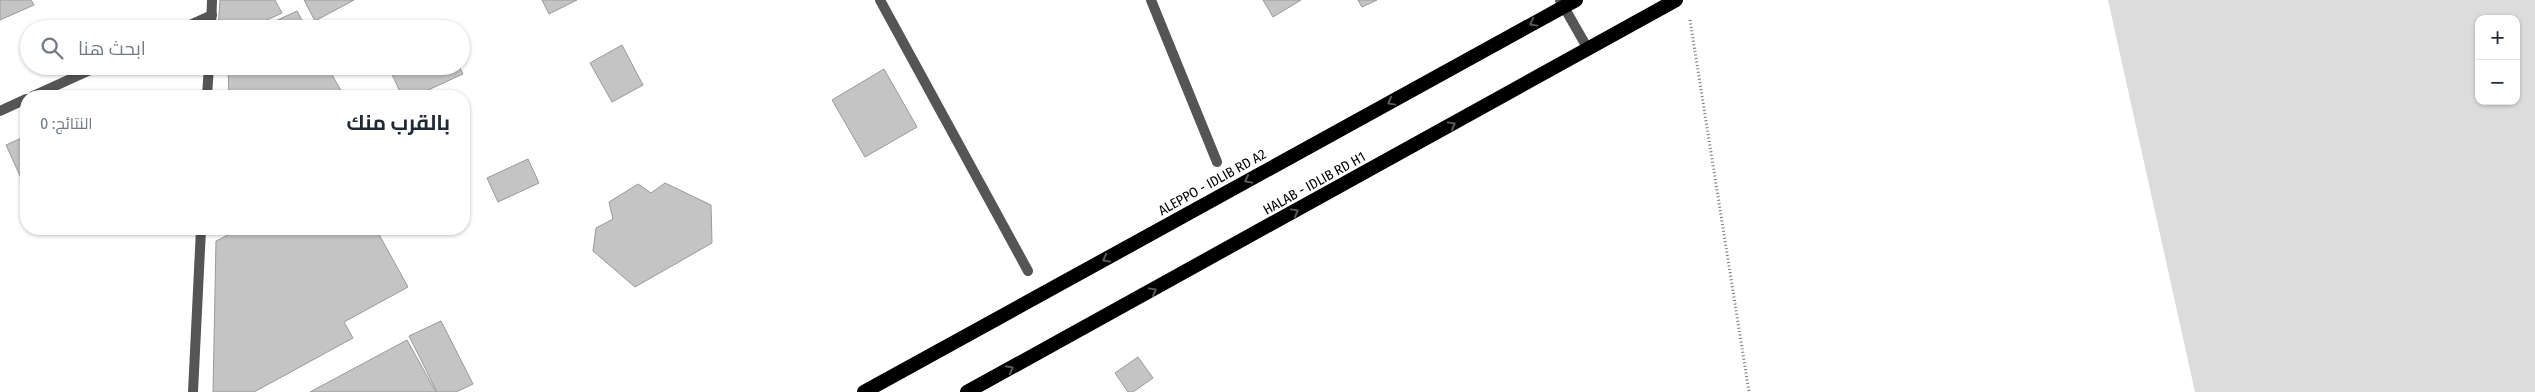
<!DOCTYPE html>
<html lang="ar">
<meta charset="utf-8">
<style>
body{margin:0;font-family:"Fira Sans Condensed",Cairo,sans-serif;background:#f6f6f7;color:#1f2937;direction:rtl}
.controls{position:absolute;right:15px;top:15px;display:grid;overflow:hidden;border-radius:10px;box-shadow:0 1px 4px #0004}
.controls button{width:45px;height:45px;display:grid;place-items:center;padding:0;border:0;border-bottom:1px solid #e0e1e3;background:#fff;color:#1f2937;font:25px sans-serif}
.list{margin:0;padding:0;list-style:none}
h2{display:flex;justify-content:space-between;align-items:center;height:65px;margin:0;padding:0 20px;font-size:21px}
h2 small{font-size:16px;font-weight:400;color:#747a83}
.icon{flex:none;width:28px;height:28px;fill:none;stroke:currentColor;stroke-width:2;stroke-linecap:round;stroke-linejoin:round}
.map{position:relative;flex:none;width:2535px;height:392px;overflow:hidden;direction:ltr}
.search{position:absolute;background:#fff;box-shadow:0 1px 4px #0004;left:20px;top:20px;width:450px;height:55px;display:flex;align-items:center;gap:12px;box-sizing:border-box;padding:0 18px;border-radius:28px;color:#747a83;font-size:19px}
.panel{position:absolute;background:#fff;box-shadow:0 1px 4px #0004;left:20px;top:90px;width:450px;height:145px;border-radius:20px;direction:rtl}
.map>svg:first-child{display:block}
.green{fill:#dcdcdc;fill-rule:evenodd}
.building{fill:#c4c4c4;stroke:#999}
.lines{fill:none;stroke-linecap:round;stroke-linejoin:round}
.path{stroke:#777;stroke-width:3;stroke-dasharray:1 2.5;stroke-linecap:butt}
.minor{stroke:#555;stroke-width:10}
.trunk{stroke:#000;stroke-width:14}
.oneway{stroke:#595959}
.labels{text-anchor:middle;stroke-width:4;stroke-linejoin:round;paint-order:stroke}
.street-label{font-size:14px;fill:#000;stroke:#fff}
</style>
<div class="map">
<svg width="2535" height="392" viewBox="0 0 2535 392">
<rect width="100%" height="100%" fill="#fff"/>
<!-- green -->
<path class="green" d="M2108 0H2535V392H2195ZM2479 19H2516V101H2479Z"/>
<!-- building -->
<g class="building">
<polygon points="0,0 31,0 34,5 0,20"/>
<polygon points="220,0 275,0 282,13 247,29 218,29"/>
<polygon points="304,0 354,0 315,21"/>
<polygon points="542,0 577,0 549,14"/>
<polygon points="1263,0 1301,0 1273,17"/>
<polygon points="1358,0 1377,0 1362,7"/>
<polygon points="297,11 307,29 258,29"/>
<polygon points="622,45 643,85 612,102 590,63"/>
<polygon points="228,66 327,66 344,96 229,96"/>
<polygon points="388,66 459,66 463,74 415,96 402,96"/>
<polygon points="884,69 917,127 865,157 832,100"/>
<polygon points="26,136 26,189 6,145"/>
<polygon points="528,159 539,183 498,202 487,178"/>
<polygon points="665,183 711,205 712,243 635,287 593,251 596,228 613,219 609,202 638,184 651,193"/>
<polygon points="240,229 376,229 408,287 344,322 353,338 254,392 213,392 216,241"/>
<polygon points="441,321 473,384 456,392 437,392 409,336"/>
<polygon points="407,340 436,392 310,392"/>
<polygon points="1138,357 1153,378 1133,392 1128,392 1115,373"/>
</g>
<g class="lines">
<!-- path -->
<polyline class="path" points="1690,20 1749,392"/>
<!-- minor -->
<g class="minor">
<polyline points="880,0 1028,271"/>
<polyline points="1151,0 1217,162"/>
<polyline points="1560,0 1588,49"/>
<polyline points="181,29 212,15"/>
<polyline points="211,29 212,0"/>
<polyline points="33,96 99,66"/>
<polyline points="207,96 209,66"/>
<polyline points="0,111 26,99"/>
<polyline points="193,392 201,229"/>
</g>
<!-- trunk -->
<g class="trunk">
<polyline points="864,392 1576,0"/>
<polyline points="967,392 1676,0"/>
</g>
</g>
<!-- one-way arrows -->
<defs><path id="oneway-chevron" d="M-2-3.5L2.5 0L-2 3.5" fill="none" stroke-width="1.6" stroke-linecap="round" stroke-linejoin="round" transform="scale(1.25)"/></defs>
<g class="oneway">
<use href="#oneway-chevron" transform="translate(1533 23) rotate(151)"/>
<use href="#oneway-chevron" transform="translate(1391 102) rotate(151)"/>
<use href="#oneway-chevron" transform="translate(1452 125) rotate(-29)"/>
<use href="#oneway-chevron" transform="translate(1248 180) rotate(151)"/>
<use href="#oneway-chevron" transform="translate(1295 212) rotate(-29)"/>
<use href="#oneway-chevron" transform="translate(1106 259) rotate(151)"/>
<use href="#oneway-chevron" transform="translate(1153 291) rotate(-29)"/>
<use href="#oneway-chevron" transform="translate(1010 369) rotate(-28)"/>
</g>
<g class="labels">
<!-- street labels -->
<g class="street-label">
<text transform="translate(1212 182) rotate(-29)" y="5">ALEPPO - IDLIB RD A2</text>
<text transform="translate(1314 183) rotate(-29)" y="5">HALAB - IDLIB RD H1</text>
</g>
</g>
</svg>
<div class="controls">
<button>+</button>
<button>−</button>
</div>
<div class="search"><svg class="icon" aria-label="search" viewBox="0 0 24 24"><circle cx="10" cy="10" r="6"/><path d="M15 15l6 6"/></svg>ابحث هنا</div>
<section class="panel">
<h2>بالقرب منك<small>النتائج: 0</small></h2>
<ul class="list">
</ul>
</section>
</div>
